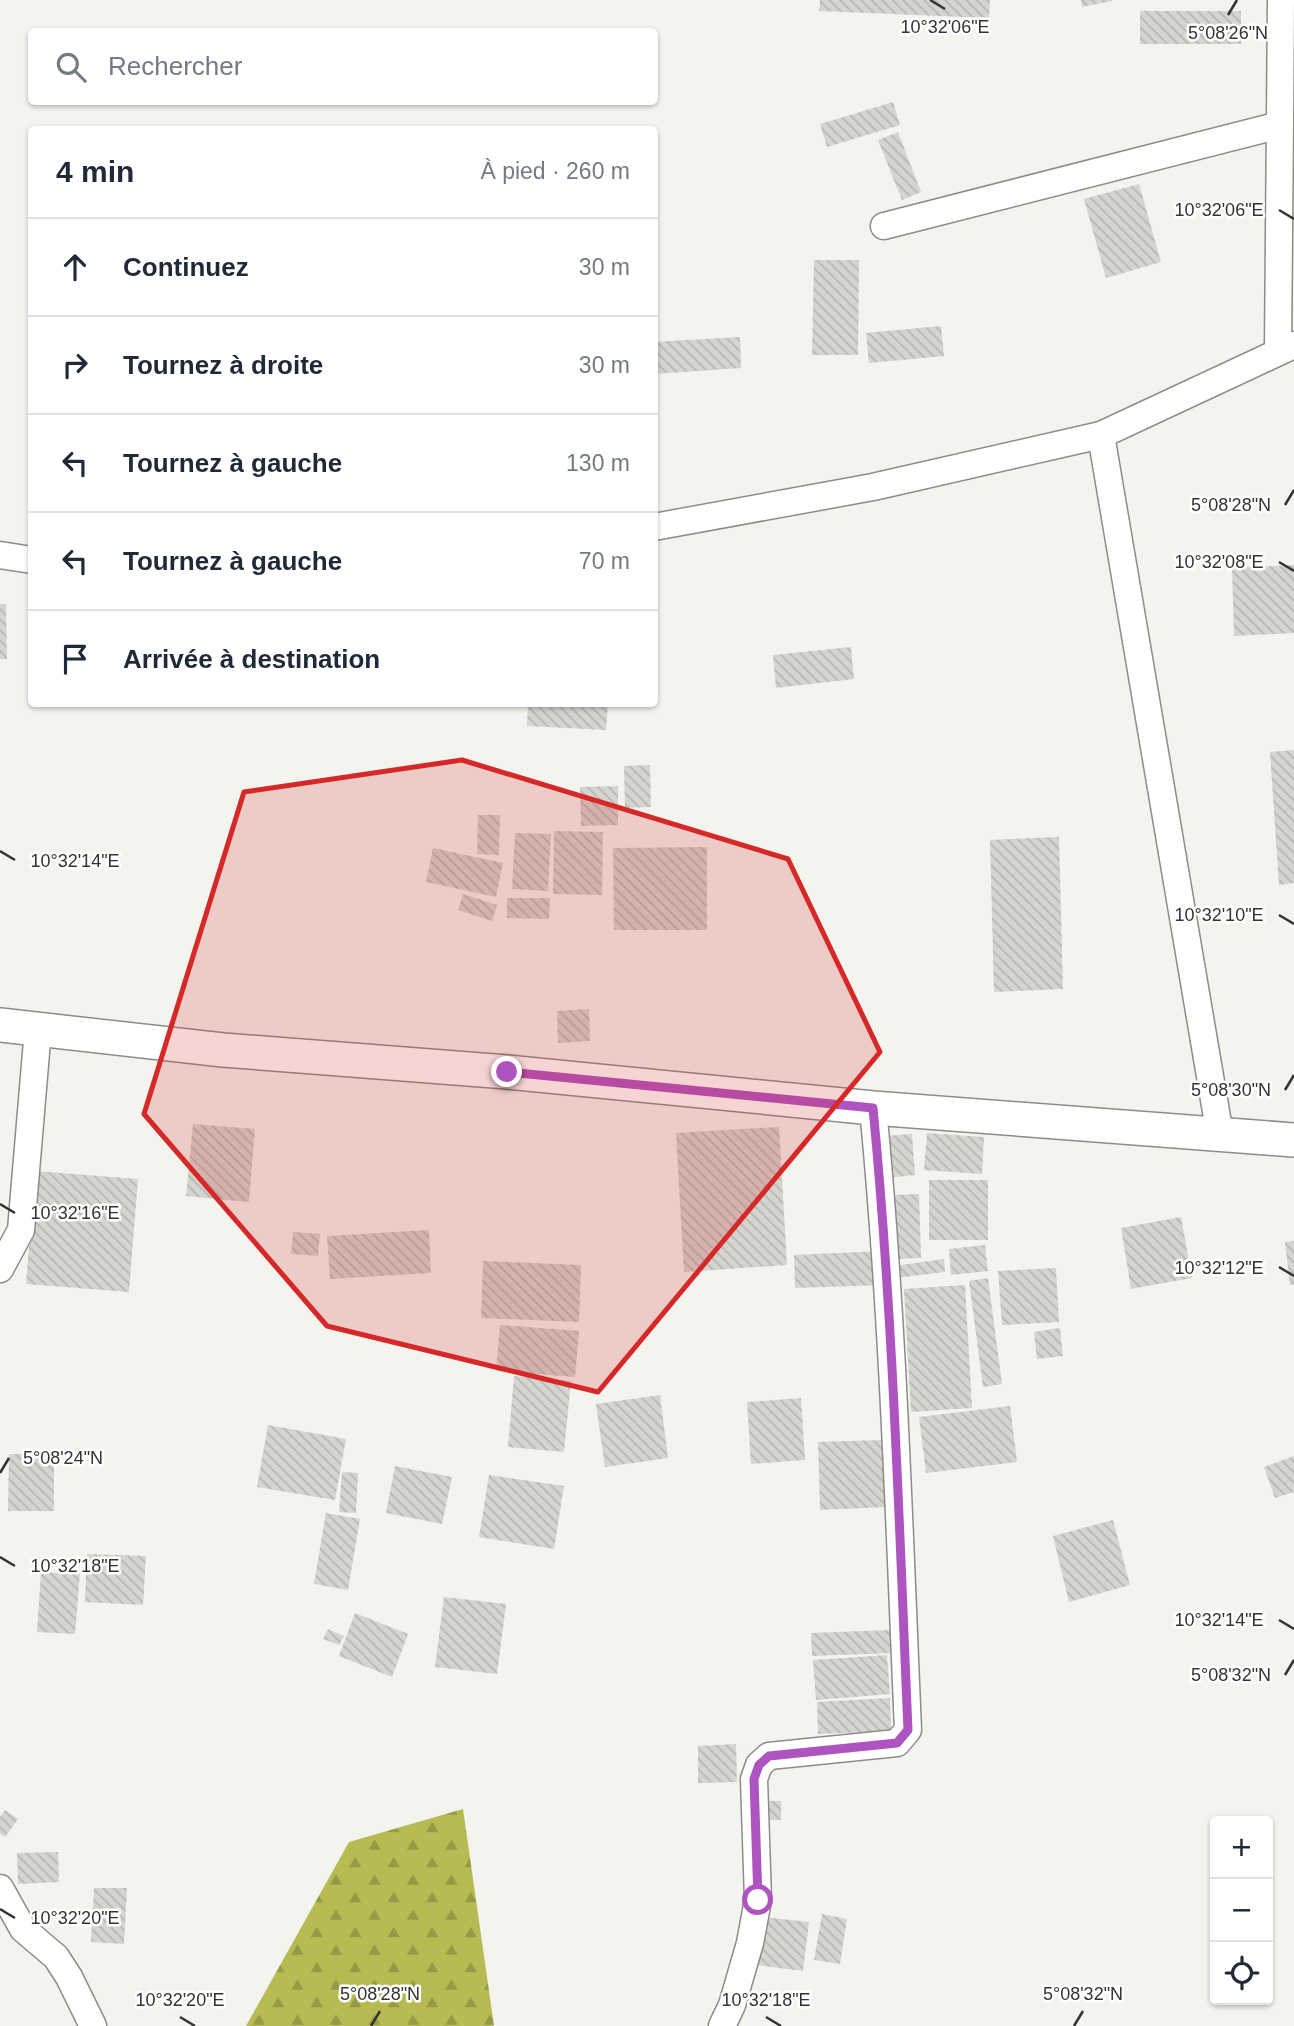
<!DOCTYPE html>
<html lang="fr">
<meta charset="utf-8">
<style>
body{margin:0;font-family:Arial,sans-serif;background:#f6f6f7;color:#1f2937}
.controls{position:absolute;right:21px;bottom:21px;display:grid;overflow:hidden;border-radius:7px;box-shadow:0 2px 5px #0004}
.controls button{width:63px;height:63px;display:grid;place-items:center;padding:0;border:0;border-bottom:2px solid #e0e1e3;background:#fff;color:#1f2937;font:35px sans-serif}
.stop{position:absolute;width:21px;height:21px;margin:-16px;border:5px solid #ae54c0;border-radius:50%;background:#fff}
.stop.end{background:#ae54c0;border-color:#fff;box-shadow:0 2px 7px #0008}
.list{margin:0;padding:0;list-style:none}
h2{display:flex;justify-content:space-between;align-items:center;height:91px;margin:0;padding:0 28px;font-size:30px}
h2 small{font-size:23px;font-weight:400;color:#747a83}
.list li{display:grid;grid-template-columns:46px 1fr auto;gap:21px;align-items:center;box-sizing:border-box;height:98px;padding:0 28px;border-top:2px solid #e0e1e3}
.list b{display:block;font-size:26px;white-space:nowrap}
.list em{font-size:23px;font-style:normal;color:#747a83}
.icon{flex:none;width:38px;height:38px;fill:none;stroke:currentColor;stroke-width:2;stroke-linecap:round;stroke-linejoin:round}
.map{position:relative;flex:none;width:1294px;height:2026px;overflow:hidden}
.search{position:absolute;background:#fff;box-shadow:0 2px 5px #0004;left:28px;top:28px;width:630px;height:77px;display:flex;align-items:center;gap:18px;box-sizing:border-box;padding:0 24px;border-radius:7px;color:#747a83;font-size:26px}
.panel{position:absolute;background:#fff;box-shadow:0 2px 5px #0004;left:28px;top:126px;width:630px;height:581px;border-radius:7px}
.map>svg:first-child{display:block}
.forest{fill:url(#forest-firs)}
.building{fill:url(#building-back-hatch)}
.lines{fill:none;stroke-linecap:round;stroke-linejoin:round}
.minor-casing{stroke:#8c8d87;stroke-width:29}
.tertiary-casing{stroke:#8c8d87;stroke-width:36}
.minor{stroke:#fff;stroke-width:26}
.tertiary{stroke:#fff;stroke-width:33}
.route{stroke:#ae54c0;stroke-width:9}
.marked{fill:#d62828;fill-opacity:0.2;stroke:#d62828;stroke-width:5;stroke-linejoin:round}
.ticks{fill:none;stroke:#333431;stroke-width:2.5}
.ticks-label{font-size:18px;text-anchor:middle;fill:#333431;stroke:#fff;stroke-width:5;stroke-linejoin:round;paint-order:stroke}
</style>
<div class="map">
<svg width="1294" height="2026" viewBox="0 0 1294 2026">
<defs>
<pattern id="forest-firs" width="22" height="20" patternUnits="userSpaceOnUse" patternTransform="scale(1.75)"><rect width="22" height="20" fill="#b8bb52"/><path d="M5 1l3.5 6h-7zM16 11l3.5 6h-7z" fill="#969945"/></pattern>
<pattern id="building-back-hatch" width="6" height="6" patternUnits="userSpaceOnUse" patternTransform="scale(1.75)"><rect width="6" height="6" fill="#d5d5cf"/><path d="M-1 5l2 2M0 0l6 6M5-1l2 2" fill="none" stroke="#b7b7b2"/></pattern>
</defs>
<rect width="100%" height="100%" fill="#f3f4ee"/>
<!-- forest -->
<polygon class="forest" points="463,1809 494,2026 246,2026 349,1842"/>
<!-- building -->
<g class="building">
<polygon points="820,0 990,0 989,18 819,11"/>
<polygon points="1081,0 1112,0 1112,1 1082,7"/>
<rect x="1140" y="11" width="101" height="33"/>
<polygon points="893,102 900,125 827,147 820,124"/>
<polygon points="898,132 921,192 902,200 878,140"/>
<polygon points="1139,184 1161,262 1106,278 1084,199"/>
<polygon points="814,260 859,260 858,355 812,355"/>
<polygon points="941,326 944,356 869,363 866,333"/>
<polygon points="740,337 741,368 654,374 654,342"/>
<polygon points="1294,565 1294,633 1234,636 1232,568"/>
<polygon points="0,604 6,604 7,659 0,659"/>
<polygon points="851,647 854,679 776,688 773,655"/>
<polygon points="528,704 608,704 606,730 527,726"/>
<polygon points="1294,750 1294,883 1279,885 1270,752"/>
<polygon points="650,765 651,807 625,808 624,766"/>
<polygon points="618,786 618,825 581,826 580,787"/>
<polygon points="478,815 500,815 499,855 477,854"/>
<polygon points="554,831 603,832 602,895 553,894"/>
<polygon points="515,833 551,834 548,891 512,889"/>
<polygon points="1059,837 1063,989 994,992 990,840"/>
<polygon points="707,847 707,930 614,930 613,848"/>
<polygon points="433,848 503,863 496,897 426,882"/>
<polygon points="463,894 497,905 492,921 458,910"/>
<polygon points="507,898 550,898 549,919 507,918"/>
<polygon points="589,1009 590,1041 558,1043 557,1011"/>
<polygon points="193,1124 255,1129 249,1202 186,1196"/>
<polygon points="779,1127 787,1265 684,1272 676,1133"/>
<polygon points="927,1133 984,1137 982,1174 924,1170"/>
<polygon points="912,1134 915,1175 887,1178 884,1136"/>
<polygon points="35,1171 138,1179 129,1292 26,1284"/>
<rect x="929" y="1180" width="59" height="60"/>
<polygon points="919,1194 921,1258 895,1259 893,1195"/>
<polygon points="1181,1217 1192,1278 1131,1289 1121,1228"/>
<polygon points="429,1230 431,1273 330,1279 327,1236"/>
<polygon points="293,1232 320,1234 318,1256 291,1254"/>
<polygon points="1294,1241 1294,1285 1290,1285 1285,1242"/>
<polygon points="985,1245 988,1271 951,1275 949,1249"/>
<polygon points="882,1251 884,1285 795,1288 794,1255"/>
<polygon points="944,1259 945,1272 896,1278 894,1266"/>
<polygon points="483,1261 581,1265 579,1322 481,1318"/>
<polygon points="1056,1268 1059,1322 1002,1325 998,1271"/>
<polygon points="988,1278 1002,1384 983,1387 969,1281"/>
<polygon points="965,1285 972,1408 911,1412 904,1289"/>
<polygon points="500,1325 579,1331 575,1377 496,1371"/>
<polygon points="1060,1328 1063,1356 1037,1359 1034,1332"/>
<polygon points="514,1376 571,1381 564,1452 508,1447"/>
<polygon points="660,1395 668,1458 605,1467 596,1404"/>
<polygon points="801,1398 805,1460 751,1464 747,1402"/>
<polygon points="1010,1406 1017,1462 926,1473 919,1417"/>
<polygon points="268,1425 346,1439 335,1500 257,1487"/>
<polygon points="883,1440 885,1507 820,1510 818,1442"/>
<polygon points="9,1454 54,1454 54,1511 8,1511"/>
<polygon points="1294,1456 1294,1492 1275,1498 1264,1467"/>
<polygon points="395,1466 452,1477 442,1524 386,1513"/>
<polygon points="342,1472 358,1473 356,1513 339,1512"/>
<polygon points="489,1475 564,1486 554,1549 479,1537"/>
<polygon points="326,1513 360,1519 348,1590 314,1584"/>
<polygon points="1113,1520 1130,1585 1069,1602 1053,1536"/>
<polygon points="87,1554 146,1556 143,1605 85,1602"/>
<polygon points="41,1572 80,1574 75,1634 37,1632"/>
<polygon points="444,1597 506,1604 497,1674 435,1667"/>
<polygon points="355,1613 408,1634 392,1677 339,1656"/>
<polygon points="328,1629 344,1636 339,1645 323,1639"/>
<polygon points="891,1630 892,1653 812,1656 811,1633"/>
<polygon points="887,1655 890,1694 816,1700 813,1660"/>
<polygon points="890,1698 891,1731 818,1734 817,1702"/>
<polygon points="736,1744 737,1782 698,1783 698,1746"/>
<rect x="762" y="1801" width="19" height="19"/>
<polygon points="5,1810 18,1819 5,1837 0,1834 0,1817"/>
<polygon points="58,1852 59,1882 18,1884 17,1853"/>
<polygon points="94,1888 127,1888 124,1944 91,1942"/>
<polygon points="822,1914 847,1919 840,1964 814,1960"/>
<polygon points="763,1917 809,1922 803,1971 757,1965"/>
</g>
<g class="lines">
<!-- minor casing -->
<g class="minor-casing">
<g id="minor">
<polyline points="884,226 1280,125"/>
<polyline points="1278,351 1281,0"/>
<polyline points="1101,435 1220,1135"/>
<polyline points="654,527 873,487 1101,435 1294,345"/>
<polyline points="0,555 32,560"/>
<polyline points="0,1269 21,1230 38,1029"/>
<polyline points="0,1888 23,1929 56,1957 69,1977 93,2026"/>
<path d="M722 2026 732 2005 750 1943 758 1900 754 1779 759 1765 769 1756 897 1743 908 1730C899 1522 893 1315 873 1108"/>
</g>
</g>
<!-- tertiary casing -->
<g class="tertiary-casing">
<polyline id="tertiary" points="0,1025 223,1050 507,1072 873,1108 1294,1140"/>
</g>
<!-- minor -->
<use href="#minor" class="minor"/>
<!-- tertiary -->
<use href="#tertiary" class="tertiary"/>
</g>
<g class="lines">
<!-- route -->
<path class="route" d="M507 1072 873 1108C893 1315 899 1522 908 1730L897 1743 769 1756 759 1765 754 1779 758 1900"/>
</g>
<!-- marked area -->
<path class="marked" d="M462 760 788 859 880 1052 598 1392 327 1326 144 1114 244 792Z"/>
<!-- ticks -->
<path class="ticks" d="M930 0 945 9M1228 15 1237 0M1279 210 1294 219M1285 505 1294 490M1279 562 1294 571M0 851 15 860M1279 915 1294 924M1285 1090 1294 1075M0 1204 15 1213M1279 1267 1294 1276M0 1473 9 1458M0 1557 15 1566M1279 1620 1294 1629M1285 1675 1294 1660M0 1909 15 1918M180 2017 195 2026M766 2017 781 2026M371 2026 380 2011M1074 2026 1083 2011"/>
<g class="ticks-label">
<text x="945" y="33">10°32'06"E</text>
<text x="1228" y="39">5°08'26"N</text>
<text x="1219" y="216">10°32'06"E</text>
<text x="1231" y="511">5°08'28"N</text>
<text x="1219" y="568">10°32'08"E</text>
<text x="75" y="867">10°32'14"E</text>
<text x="1219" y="921">10°32'10"E</text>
<text x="1231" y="1096">5°08'30"N</text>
<text x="75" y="1219">10°32'16"E</text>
<text x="1219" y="1274">10°32'12"E</text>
<text x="63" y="1464">5°08'24"N</text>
<text x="75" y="1572">10°32'18"E</text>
<text x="1219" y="1626">10°32'14"E</text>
<text x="1231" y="1681">5°08'32"N</text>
<text x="75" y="1924">10°32'20"E</text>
<text x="380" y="2000">5°08'28"N</text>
<text x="1083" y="2000">5°08'32"N</text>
<text x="180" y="2006">10°32'20"E</text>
<text x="766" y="2006">10°32'18"E</text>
</g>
</svg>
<div class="controls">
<button>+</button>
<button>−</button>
<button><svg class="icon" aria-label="locate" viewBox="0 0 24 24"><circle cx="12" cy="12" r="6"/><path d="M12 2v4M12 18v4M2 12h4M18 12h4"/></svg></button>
</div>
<div class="stop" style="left:758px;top:1900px"></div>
<div class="stop end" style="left:507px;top:1072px"></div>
<div class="search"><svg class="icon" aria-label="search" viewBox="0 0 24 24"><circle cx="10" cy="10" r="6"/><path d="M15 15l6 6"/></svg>Rechercher</div>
<section class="panel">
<h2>4 min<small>À pied · 260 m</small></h2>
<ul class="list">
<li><svg class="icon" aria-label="ahead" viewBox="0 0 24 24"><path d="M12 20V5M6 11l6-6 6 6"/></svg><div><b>Continuez</b></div><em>30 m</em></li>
<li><svg class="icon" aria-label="right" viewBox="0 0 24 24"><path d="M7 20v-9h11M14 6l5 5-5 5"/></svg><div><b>Tournez à droite</b></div><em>30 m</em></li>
<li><svg class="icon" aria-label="left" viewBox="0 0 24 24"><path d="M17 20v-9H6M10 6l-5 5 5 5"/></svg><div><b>Tournez à gauche</b></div><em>130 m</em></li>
<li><svg class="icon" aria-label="left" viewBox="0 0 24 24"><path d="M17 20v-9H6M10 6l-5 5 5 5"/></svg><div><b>Tournez à gauche</b></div><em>70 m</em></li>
<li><svg class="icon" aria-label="arrive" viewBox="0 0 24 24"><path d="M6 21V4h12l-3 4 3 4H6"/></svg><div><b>Arrivée à destination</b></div></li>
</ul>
</section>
</div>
